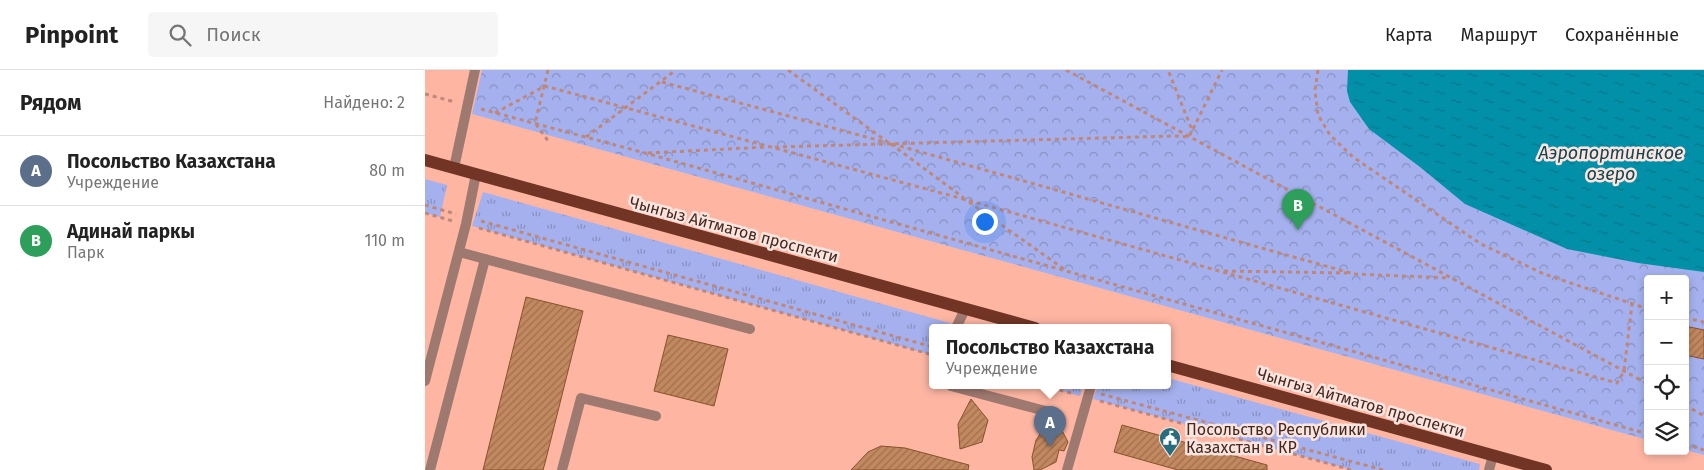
<!DOCTYPE html>
<html lang="ru">
<meta charset="utf-8">
<style>
body{margin:0;font-family:"Fira Sans",sans-serif;background:#f6f6f6;color:#222}
.controls{position:absolute;right:15px;bottom:15px;display:grid;overflow:hidden;border-radius:5px;box-shadow:0 2px 8px #0003}
.controls button{width:45px;height:45px;display:grid;place-items:center;padding:0;border:0;border-bottom:1px solid #e0e0e0;background:#fff;color:#222;font:25px sans-serif}
.you{position:absolute;left:559px;top:151px;width:18px;height:18px;margin:-12px;border:4px solid #fff;border-radius:50%;background:#1a73e8;box-shadow:0 0 0 8px #1a73e833}
.badge{display:grid;place-items:center;width:32px;height:32px;border-radius:50%;background:#ea580c;color:#fff;font-size:16px;font-weight:700}
.pin{position:absolute;translate:-50% -41px;filter:drop-shadow(0 1px 2px #0008)}
.pin::after{content:'';position:absolute;top:26px;width:18px;height:15px;background:inherit;clip-path:polygon(0 0,100% 0,50% 100%)}
.popup{position:absolute;left:504px;top:254px;width:242px;height:65px;box-sizing:border-box;display:grid;place-content:center;border-radius:5px;background:#fff;filter:drop-shadow(0 1px 4px #0005);font-size:16px;white-space:nowrap;color:#767676}
.popup b{font-size:19px;color:#222}
.popup::after{content:'';position:absolute;left:50%;top:100%;margin-left:-10px;border:10px solid transparent;border-top-color:#fff}
.list{margin:0;padding:0;list-style:none}
h2{display:flex;justify-content:space-between;align-items:center;height:65px;margin:0;padding:0 20px;font-size:21px}
h2 small{font-size:16px;font-weight:400;color:#767676}
.list li{display:grid;grid-template-columns:32px 1fr auto;gap:15px;align-items:center;box-sizing:border-box;height:70px;padding:0 20px;border-top:1px solid #e0e0e0}
.list b{display:block;font-size:19px;white-space:nowrap}
.list p{margin:0;font-size:16px;white-space:nowrap;color:#767676}
.list em{font-size:16px;font-style:normal;color:#767676}
.icon{flex:none;width:28px;height:28px;fill:none;stroke:currentColor;stroke-width:2;stroke-linecap:round;stroke-linejoin:round}
.map{position:relative;flex:none;width:1279px;height:400px;overflow:hidden}
header{display:flex;align-items:center;gap:30px;box-sizing:border-box;height:70px;padding:0 25px;background:#fff;border-bottom:1px solid #e0e0e0}
header strong{font-size:24px}
nav{display:flex;gap:28px;margin-inline-start:auto;font-size:18px}
.search{width:350px;height:45px;background:#f6f6f6;display:flex;align-items:center;gap:12px;box-sizing:border-box;padding:0 18px;border-radius:5px;color:#767676;font-size:19px}
main{display:flex}
aside{flex:1;background:#fff}
.map>svg:first-child{display:block}
.grass{fill:url(#grass-tufts)}
.park{fill:url(#park-crowns)}
.water{fill:url(#water-ripples)}
.building{fill:url(#building-hatch);stroke:#87522b}
.lines{fill:none;stroke-linecap:round;stroke-linejoin:round}
.path{stroke:#c08778;stroke-width:3;stroke-dasharray:4 4;stroke-linecap:butt}
.service{stroke:#9e7970;stroke-width:10}
.minor{stroke:#9e7970;stroke-width:10}
.primary{stroke:#723525;stroke-width:12}
.labels{text-anchor:middle;stroke-width:5;stroke-linejoin:round;paint-order:stroke}
.street-label{font-size:16px;fill:#442821;stroke:#fce5df}
.poi-label{font-size:16px;fill:#442821;stroke:#fce5df;text-anchor:start}
.water-label{font-size:18px;font-style:italic;fill:#134550;stroke:#fce5df}
</style>
<header>
<strong>Pinpoint</strong>
<div class="search"><svg class="icon" aria-label="search" viewBox="0 0 24 24"><circle cx="10" cy="10" r="6"/><path d="M15 15l6 6"/></svg>Поиск</div>
<nav><a>Карта</a><a>Маршрут</a><a>Сохранённые</a></nav>
</header>
<main>
<aside>
<h2>Рядом<small>Найдено: 2</small></h2>
<ul class="list">
<li><span class="badge" style="background:#5c6f8a">A</span><div><b>Посольство Казахстана</b><p>Учреждение</p></div><em>80 m</em></li>
<li><span class="badge" style="background:#2e9e5b">B</span><div><b>Адинай паркы</b><p>Парк</p></div><em>110 m</em></li>
</ul>
</aside>
<div class="map">
<svg width="1279" height="400" viewBox="0 0 1279 400">
<defs>
<pattern id="grass-tufts" width="24" height="20" patternUnits="userSpaceOnUse" patternTransform="scale(1.25)"><rect width="24" height="20" fill="#a5b1ee"/><path d="M3 7l-1-3M5 7V3M7 7l1-3M15 17l-1-3M17 17v-4M19 17l1-3" fill="none" stroke="#8890c0"/></pattern>
<pattern id="park-crowns" width="20" height="18" patternUnits="userSpaceOnUse" patternTransform="scale(1.25)"><rect width="20" height="18" fill="#a5b1ee"/><path d="M2 6a3 3 0 1 1 6 0M12 15a3 3 0 1 1 6 0" fill="none" stroke="#8890c0"/></pattern>
<pattern id="water-ripples" width="26" height="14" patternUnits="userSpaceOnUse" patternTransform="scale(1.25)"><rect width="26" height="14" fill="#0290a9"/><path d="M2 4q2-2 4 0t4 0M15 11q2-2 4 0t4 0" fill="none" stroke="#067689"/></pattern>
<pattern id="building-hatch" width="6" height="6" patternUnits="userSpaceOnUse" patternTransform="scale(1.25)"><rect width="6" height="6" fill="#c28860"/><path d="M-1 1l2-2M0 6l6-6M5 7l2-2" fill="none" stroke="#9f6f4f"/></pattern>
</defs>
<rect width="100%" height="100%" fill="#feb6a3"/>
<!-- grass -->
<g class="grass">
<polygon points="0,109 22,115 15,147 0,143"/>
<polygon points="58,122 525,253 523,258 508,258 507,285 47,156"/>
<polygon points="743,308 1055,394 1054,400 927,400 668,329 673,316 742,316"/>
<polygon points="619,316 658,316 655,326"/>
</g>
<!-- park -->
<polygon class="park" points="57,0 1279,0 1279,385 1260,380 1260,209 1223,209 1223,370 47,44"/>
<!-- water -->
<polygon class="water" points="923,0 1279,0 1279,202 1213,193 1142,179 1040,134 995,97 944,59 925,32 922,21"/>
<!-- building -->
<g class="building">
<polygon points="101,227 158,241 120,393 118,400 58,400"/>
<polygon points="1260,256 1279,260 1279,289 1260,285"/>
<polygon points="243,265 303,279 289,336 229,321"/>
<polygon points="546,329 563,350 557,372 535,379 533,354"/>
<polygon points="632,351 643,372 639,381 634,380 631,392 615,400 609,400 607,387 611,370 620,357"/>
<polygon points="697,355 842,395 842,400 753,400 689,382"/>
<polygon points="456,376 480,378 544,395 543,400 426,400 443,382"/>
</g>
<g class="lines">
<!-- path -->
<g class="path">
<polyline points="123,0 110,53 124,72"/>
<polyline points="363,0 464,73 929,204"/>
<polyline points="641,0 1223,314"/>
<polyline points="893,0 890,20 893,45 905,65 928,87 1056,174 1119,204 1223,239"/>
<polyline points="237,12 460,72"/>
<polyline points="0,24 30,32"/>
<polyline points="56,39 220,83 1223,364"/>
<polyline points="70,43 120,16 542,130 1192,313 1199,301 1207,234"/>
<polyline points="768,59 797,0"/>
<polyline points="161,67 251,0"/>
<polyline points="466,74 539,128"/>
<polyline points="350,77 749,66 764,67 767,60 743,0"/>
<polyline points="223,83 342,77"/>
<polyline points="544,132 639,199"/>
<polyline points="0,135 31,144"/>
<polyline points="0,143 28,151"/>
<polyline points="56,151 508,277"/>
<polyline points="54,158 508,285"/>
<polyline points="799,201 922,203"/>
<polyline points="929,204 1025,208"/>
<polyline points="1260,248 1279,252"/>
<polyline points="619,316 650,324"/>
<polyline points="676,324 958,400"/>
<polyline points="675,331 927,400"/>
<polyline points="1260,335 1279,346"/>
<polyline points="1260,374 1279,380"/>
</g>
<!-- service -->
<g class="service">
<polyline points="60,189 325,259"/>
<polyline points="531,258 540,239"/>
<polyline points="526,316 628,343"/>
<polyline points="5,400 60,189 34,182"/>
<polyline points="137,400 156,328 231,346"/>
<polyline points="642,400 666,316"/>
</g>
<!-- minor -->
<g class="minor">
<polyline points="29,98 50,0"/>
<polyline points="0,311 41,154 51,104"/>
<polyline points="1064,400 1068,385"/>
</g>
<!-- primary -->
<g class="primary">
<polyline points="0,90 610,258"/>
<polyline points="742,295 1121,400"/>
</g>
</g>
<!-- icons -->
<defs>
<g id="civic-pin" transform="scale(1.125)"><path d="M0 17L-7.5 6A9.5 9.5 0 1 1 7.5 6Z" fill="#286d7d" stroke="#fce5df"/><path d="M-.6-6.5H3V-4.5H.6V-3L4-1V1h2V6H-6V1h2V-1L-.6-3ZM-1.2 2.5V6h2.4V2.5Z" fill="#fff"/></g>
</defs>
<g fill-rule="evenodd">
<use href="#civic-pin" x="745" y="368"/>
</g>
<g class="labels">
<!-- street labels -->
<g class="street-label">
<text transform="translate(309 159) rotate(15)" y="6">Чынгыз Айтматов проспекти</text>
<text transform="translate(936 332) rotate(16)" y="6">Чынгыз Айтматов проспекти</text>
</g>
<!-- poi labels -->
<g class="poi-label">
<text x="761" y="365">Посольство Республики<tspan x="761" dy="18">Казахстан в КР</tspan></text>
</g>
<!-- water labels -->
<g class="water-label">
<text x="1186" y="89">Аэропортинское<tspan x="1186" dy="21">озеро</tspan></text>
</g>
</g>
</svg>
<div class="controls">
<button>+</button>
<button>−</button>
<button><svg class="icon" aria-label="locate" viewBox="0 0 24 24"><circle cx="12" cy="12" r="6"/><path d="M12 2v4M12 18v4M2 12h4M18 12h4"/></svg></button>
<button><svg class="icon" aria-label="layers" viewBox="0 0 24 24"><path d="M12 4l9 5-9 5-9-5zM3 14l9 5 9-5"/></svg></button>
</div>
<div class="you"></div>
<div class="pin badge" style="left:625px;top:377px;background:#5c6f8a">A</div>
<div class="popup"><b>Посольство Казахстана</b>Учреждение</div>
<div class="pin badge" style="left:873px;top:160px;background:#2e9e5b">B</div>
</div>
</main>
